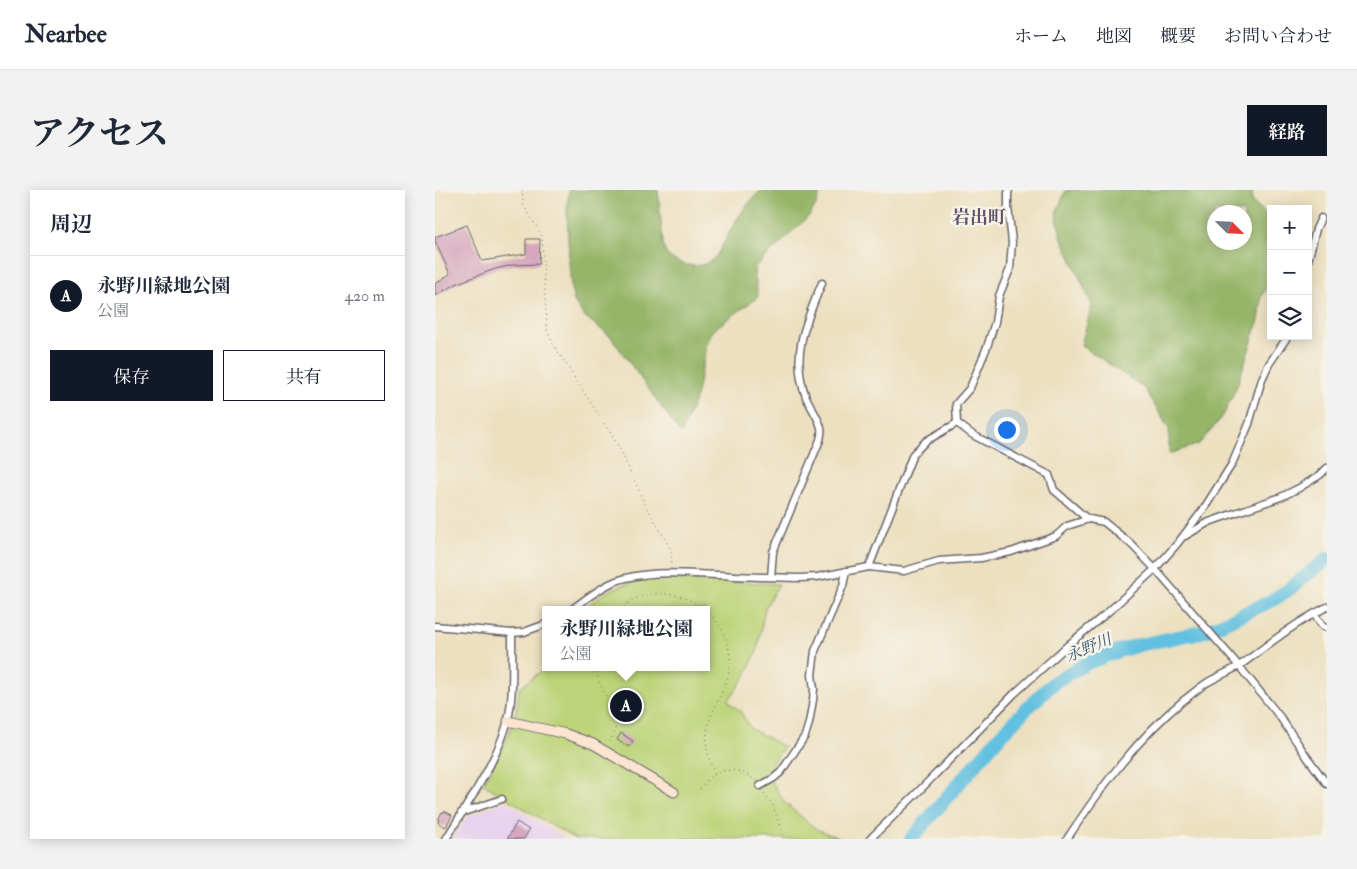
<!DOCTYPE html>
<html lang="ja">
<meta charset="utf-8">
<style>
body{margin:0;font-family:"IM FELL Double Pica","Noto Serif JP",serif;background:#f2f2f3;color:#1f2937}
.controls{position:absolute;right:15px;top:15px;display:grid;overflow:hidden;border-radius:0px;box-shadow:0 2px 12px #0003}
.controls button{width:45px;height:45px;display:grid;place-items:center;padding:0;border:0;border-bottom:1px solid #e0e1e3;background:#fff;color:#1f2937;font:25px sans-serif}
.compass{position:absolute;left:772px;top:15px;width:45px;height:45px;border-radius:50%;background:#fff;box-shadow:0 2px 12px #0003;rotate:114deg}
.you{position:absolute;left:571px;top:239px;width:18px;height:18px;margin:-12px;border:4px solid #fff;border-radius:50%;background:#1a73e8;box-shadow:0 0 0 8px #1a73e833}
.badge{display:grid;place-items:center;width:32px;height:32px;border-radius:50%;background:#111827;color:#fff;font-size:16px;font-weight:700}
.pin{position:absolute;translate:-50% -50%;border:2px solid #fff;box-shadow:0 1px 5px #0006}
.popup{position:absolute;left:107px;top:416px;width:168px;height:65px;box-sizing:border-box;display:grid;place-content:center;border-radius:0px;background:#fff;filter:drop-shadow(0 1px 4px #0005);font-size:16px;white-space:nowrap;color:#747a83}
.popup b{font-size:19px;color:#1f2937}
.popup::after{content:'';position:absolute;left:50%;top:100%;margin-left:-10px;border:10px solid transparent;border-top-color:#fff}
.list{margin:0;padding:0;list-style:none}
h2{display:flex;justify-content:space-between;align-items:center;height:65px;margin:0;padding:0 20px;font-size:21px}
h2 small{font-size:16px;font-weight:400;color:#747a83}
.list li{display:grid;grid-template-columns:32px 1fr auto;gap:15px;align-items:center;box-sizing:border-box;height:80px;padding:0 20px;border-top:1px solid #e0e1e3}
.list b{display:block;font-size:19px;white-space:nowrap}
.list p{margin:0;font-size:16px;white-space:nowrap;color:#747a83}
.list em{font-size:16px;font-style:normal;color:#747a83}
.actions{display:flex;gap:10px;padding:15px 20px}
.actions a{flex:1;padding:11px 0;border:1px solid #111827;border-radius:0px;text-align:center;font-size:18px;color:#111827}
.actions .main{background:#111827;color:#fff}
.icon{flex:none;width:28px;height:28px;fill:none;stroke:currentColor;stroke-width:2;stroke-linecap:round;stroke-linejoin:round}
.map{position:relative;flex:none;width:892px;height:649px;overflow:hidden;border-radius:0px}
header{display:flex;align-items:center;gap:30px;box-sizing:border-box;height:70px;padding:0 25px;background:#fff;border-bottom:1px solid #e0e1e3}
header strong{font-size:24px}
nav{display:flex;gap:28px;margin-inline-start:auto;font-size:18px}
.intro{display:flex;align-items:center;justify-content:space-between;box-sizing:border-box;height:120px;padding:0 30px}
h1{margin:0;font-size:35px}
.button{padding:12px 22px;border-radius:0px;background:#111827;color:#fff;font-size:18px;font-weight:700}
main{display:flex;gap:30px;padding:0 30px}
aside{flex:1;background:#fff;border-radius:0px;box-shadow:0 2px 12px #0003}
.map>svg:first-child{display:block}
.built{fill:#e7d2ef}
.green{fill:#bcd377;stroke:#6f7a59}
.forest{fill:#95b568;stroke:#5c6c52;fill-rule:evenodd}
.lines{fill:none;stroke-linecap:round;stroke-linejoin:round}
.river{stroke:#62c0e0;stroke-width:14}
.building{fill:#d5a6bd}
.street-casing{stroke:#69646a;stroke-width:9}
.secondary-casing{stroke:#69646a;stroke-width:11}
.path{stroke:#69646a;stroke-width:1;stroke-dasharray:1 4;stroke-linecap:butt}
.street{stroke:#fff;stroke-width:6}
.secondary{stroke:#fce5d0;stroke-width:9}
.labels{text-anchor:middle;stroke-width:5;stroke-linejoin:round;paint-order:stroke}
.water-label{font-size:16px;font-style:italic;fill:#385975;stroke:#f7f3e8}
.quarter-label{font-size:18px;font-weight:bold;fill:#615068;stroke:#f7f3e8}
</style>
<header>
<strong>Nearbee</strong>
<nav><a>ホーム</a><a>地図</a><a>概要</a><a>お問い合わせ</a></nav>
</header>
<div class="intro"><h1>アクセス</h1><a class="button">経路</a></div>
<main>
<aside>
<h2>周辺<small></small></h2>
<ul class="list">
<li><span class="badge">A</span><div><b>永野川緑地公園</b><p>公園</p></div><em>420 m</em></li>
</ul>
<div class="actions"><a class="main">保存</a><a>共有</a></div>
</aside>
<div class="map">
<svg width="892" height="649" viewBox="0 0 892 649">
<rect width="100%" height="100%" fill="#f7f3e8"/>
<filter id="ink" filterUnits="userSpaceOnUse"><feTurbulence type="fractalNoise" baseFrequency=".02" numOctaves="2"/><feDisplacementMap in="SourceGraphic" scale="10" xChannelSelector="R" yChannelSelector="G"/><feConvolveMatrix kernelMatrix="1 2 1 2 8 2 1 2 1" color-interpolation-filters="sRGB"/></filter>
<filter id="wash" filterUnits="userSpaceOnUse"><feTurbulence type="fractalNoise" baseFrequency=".0096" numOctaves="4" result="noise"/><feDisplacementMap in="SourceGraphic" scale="20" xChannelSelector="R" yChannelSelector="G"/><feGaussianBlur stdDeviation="1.12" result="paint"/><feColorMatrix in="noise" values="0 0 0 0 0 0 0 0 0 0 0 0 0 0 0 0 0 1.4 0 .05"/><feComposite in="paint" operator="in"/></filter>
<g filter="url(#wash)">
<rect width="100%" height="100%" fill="#ece0c0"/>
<!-- built -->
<polygon class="built" points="70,611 131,649 18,649 32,627"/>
<!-- green -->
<path class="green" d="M231 389 344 394 330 418 322 461 310 487 293 511 306 522 315 538 349 557 331 583 350 613 381 639 406 649H140L48 594C60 572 74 550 80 525 83 516 83 507 84 498L112 477H271V420H148C155 414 162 407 170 403 190 392 208 390 231 389Z"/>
<!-- forest -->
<g class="forest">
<path d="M134 0H223L228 53C229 58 230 64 235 67 243 74 259 78 270 74 275 72 278 69 282 65 295 43 306 16 327 0H383C387 10 379 18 374 26L319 78 323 107 282 137 276 144 272 154 261 207 246 244 176 147 148 125 139 111 136 98 134 72 132 20Z"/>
<path d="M631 0H817V11L836 28V90L826 107V116L824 130 802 196 788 226 764 254 734 264V239L709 198 646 155 657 115 626 46 621 23ZM779 22H809V52H779Z"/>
</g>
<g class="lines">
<!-- river -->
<polyline class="river" points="476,649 565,546 593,517 621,491 650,474 680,462 704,455 771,441 836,411 853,400 892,369"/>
</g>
<g id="blocks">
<!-- building -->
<g class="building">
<polygon points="32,35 47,71 91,64 91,49 105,49 104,74 78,75 60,79 23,93 0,106 0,94 15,84 0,51 0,47"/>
<polygon points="186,543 198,551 194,557 182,550"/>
<polygon points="9,621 17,625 11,637 3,633 4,631 3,630 7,622 8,623"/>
<polygon points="82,632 94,640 89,649 72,649"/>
</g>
</g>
</g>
<g filter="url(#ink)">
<use href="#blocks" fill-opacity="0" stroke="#69646a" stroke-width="1"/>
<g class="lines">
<!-- street casing -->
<g class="street-casing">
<g id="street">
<polyline points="873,71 881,39 886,28"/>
<polyline points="522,233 538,245 614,285 619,300 650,327 654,329 669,332 696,354 720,379 804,476 845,527 872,567 892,594"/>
<polyline points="522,233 521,214 535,198 552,157 560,132 564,106 575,79 577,52 573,17 573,3 574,0"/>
<polyline points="750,346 774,332 846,307 864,298 885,285 892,278"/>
<polyline points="434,377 478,264 491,251 522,233"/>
<path d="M336 387 338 362 385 250C386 246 387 242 386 238 385 230 375 216 371 207 355 166 371 131 387 93"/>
<path d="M136 420C150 410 165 397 181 391 214 379 250 384 285 385 311 387 338 387 365 388L382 387 434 377 469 381 504 371 546 368 576 362 621 346 632 336 654 329"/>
<polyline points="879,424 888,437 892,438"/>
<polyline points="0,436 77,443 89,442 111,434"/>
<polyline points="325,596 339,588 346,582 370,546 374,533 378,510 379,499 377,485 380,461 408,396 411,381"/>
<polyline points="26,623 67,609"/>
<path d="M11 649C32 614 63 570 73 530 79 502 77 472 77 443"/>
<polyline points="435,649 486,599 579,504 633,455 673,422 720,379 742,354 768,320 797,274 814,234 827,189 834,174 853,146"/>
<path d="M632 649C665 599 702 548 749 510 757 504 765 497 773 492 784 486 796 481 807 474 834 454 861 432 892 417"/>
</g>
</g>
<!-- secondary casing -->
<g class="secondary-casing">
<polyline id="secondary" points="73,531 131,544 158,554 239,602"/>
</g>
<!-- path -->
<g class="path">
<polyline points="87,0 88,14 107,46 109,92 112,140 118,154 183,255 210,314 236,359 237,376"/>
<path d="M185 420C189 417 193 412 198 410 220 398 251 404 270 419"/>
<path d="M271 420C290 437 299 461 293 486 288 505 274 522 272 543 270 558 274 570 280 584"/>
<path d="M161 477C163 509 195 521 174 552"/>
<path d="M265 599C280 577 300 574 321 591"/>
<polyline points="329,603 338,615 349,649"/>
</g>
<!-- street -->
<use href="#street" class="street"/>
<!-- secondary -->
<use href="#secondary" class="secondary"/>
</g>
</g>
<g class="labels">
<!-- water labels -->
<g class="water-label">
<text transform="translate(653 457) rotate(-23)" y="6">永野川</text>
</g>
<!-- quarter labels -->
<g class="quarter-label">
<text x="544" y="33">岩出町</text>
</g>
</g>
</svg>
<div class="controls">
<button>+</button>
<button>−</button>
<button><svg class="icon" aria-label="layers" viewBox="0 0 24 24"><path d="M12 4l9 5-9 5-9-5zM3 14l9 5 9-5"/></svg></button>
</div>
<svg class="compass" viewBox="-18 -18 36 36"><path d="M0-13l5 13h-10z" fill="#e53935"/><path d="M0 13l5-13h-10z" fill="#747a83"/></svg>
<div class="you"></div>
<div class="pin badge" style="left:191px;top:516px">A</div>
<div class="popup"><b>永野川緑地公園</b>公園</div>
</div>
</main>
